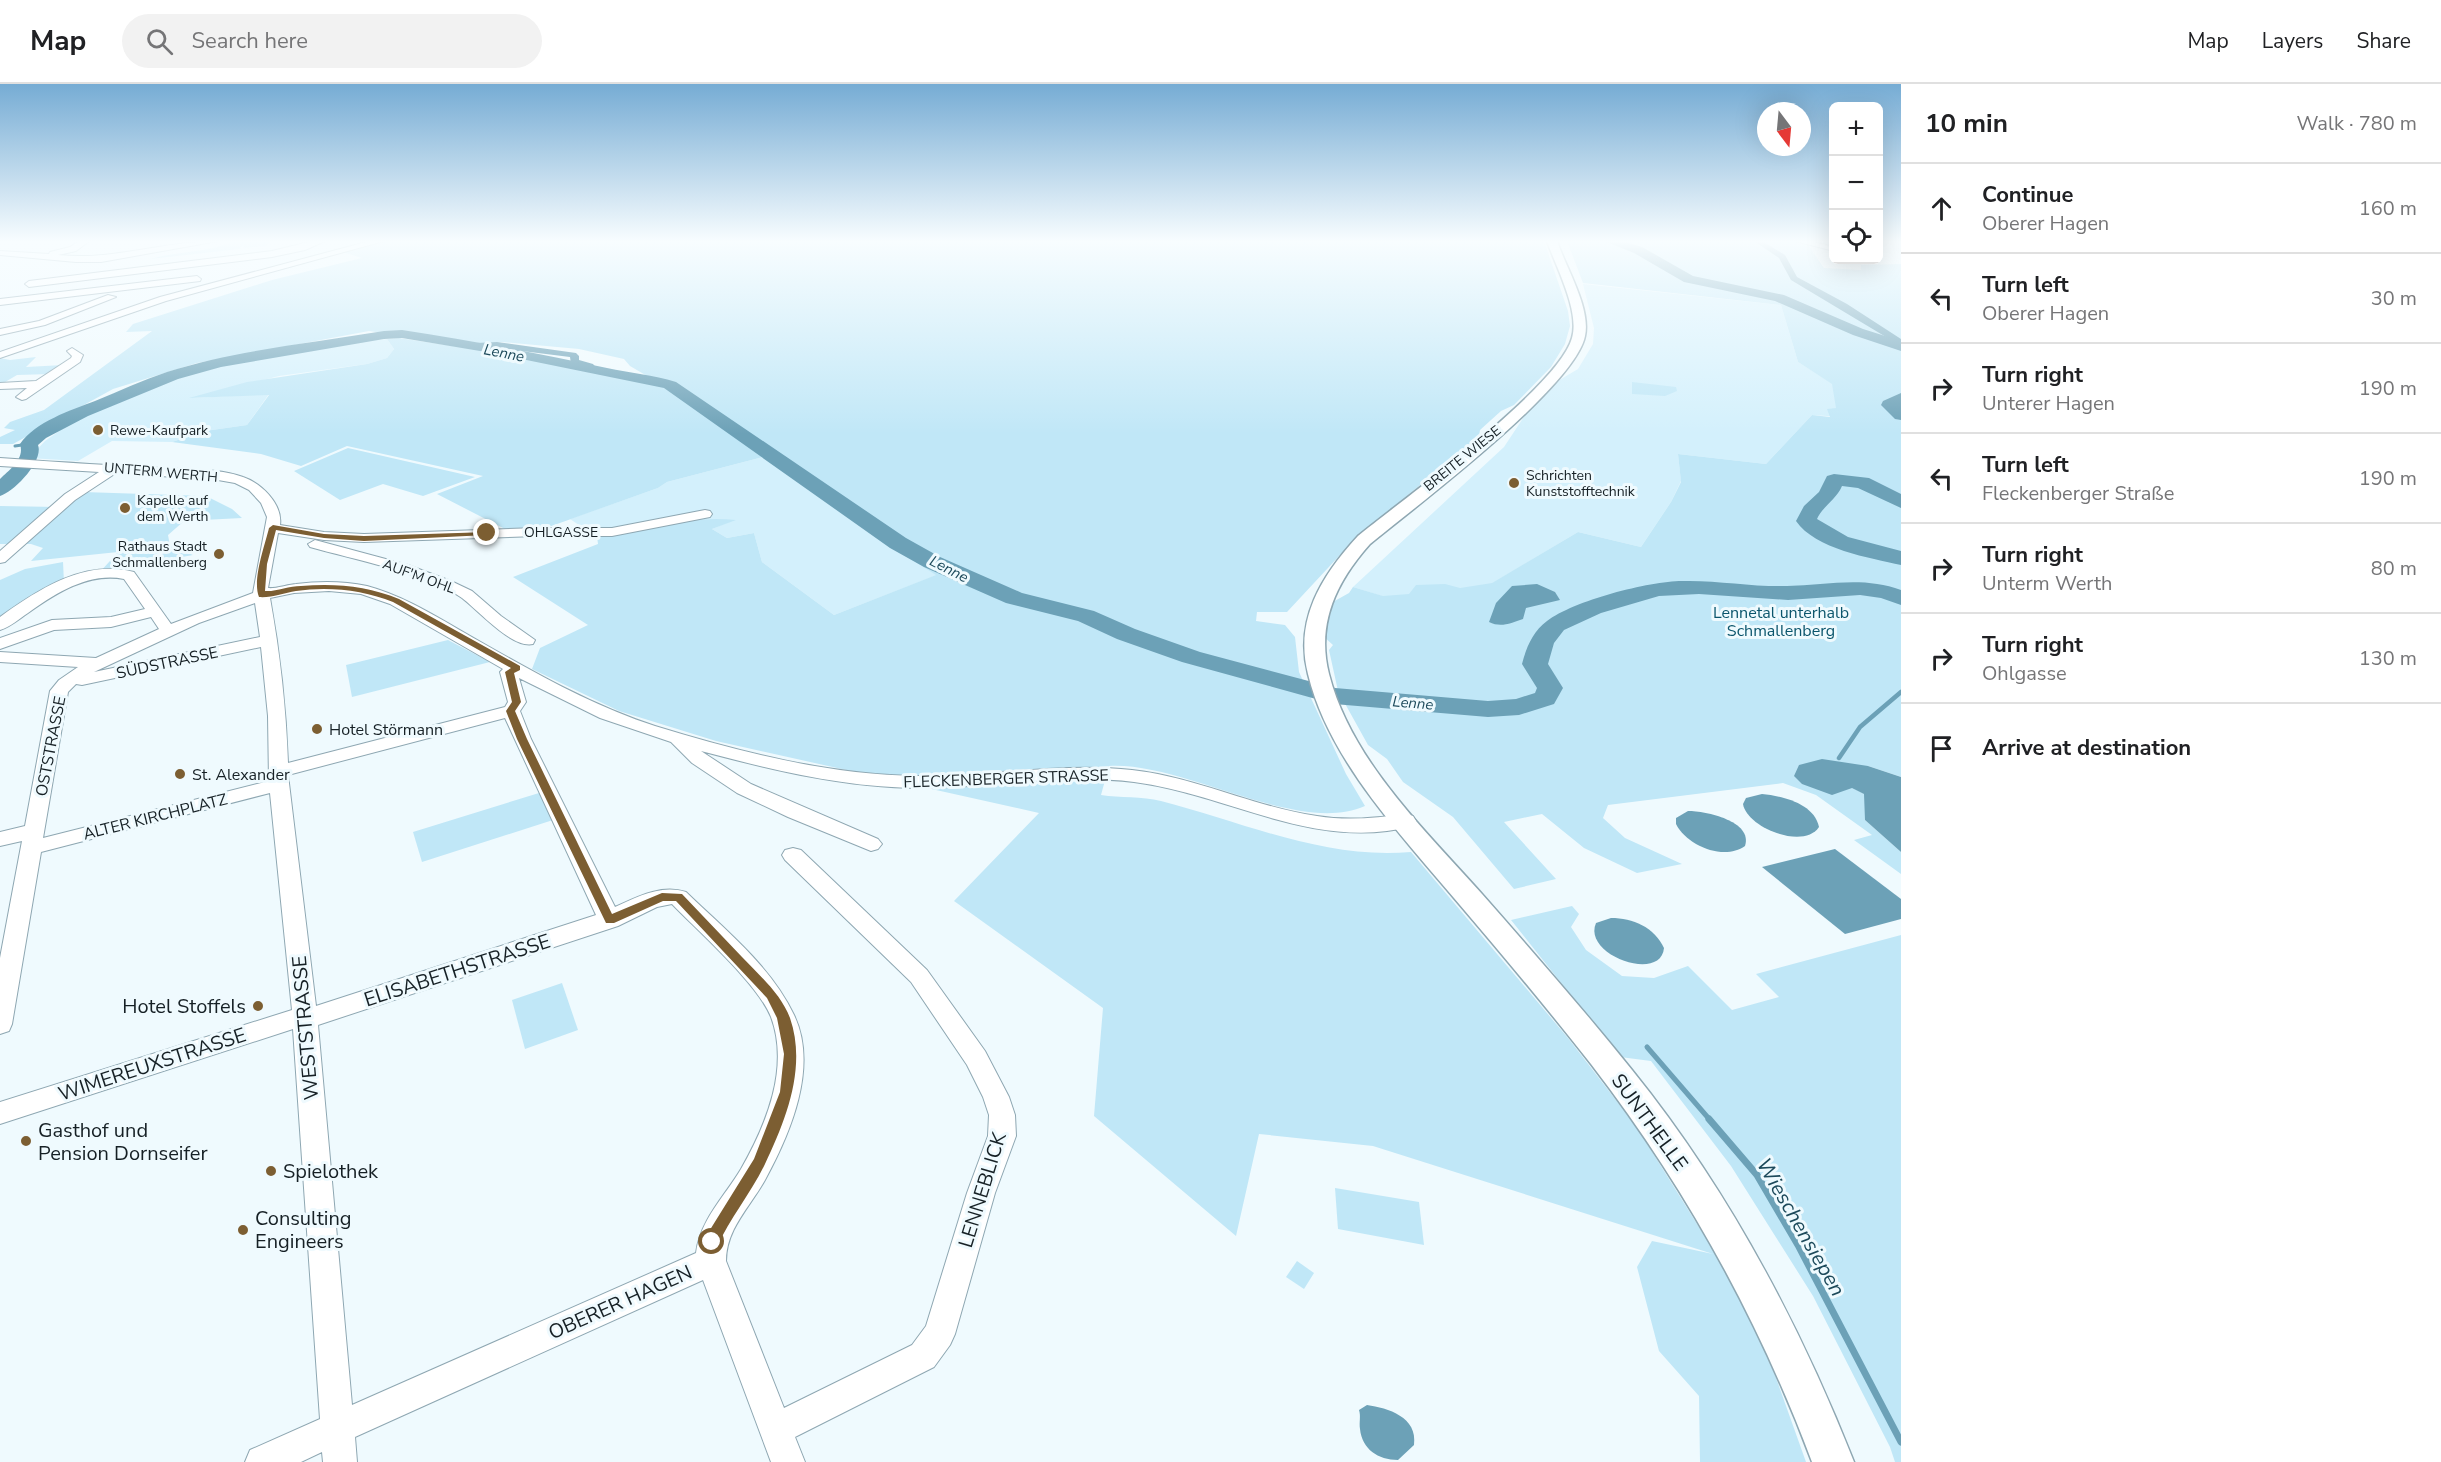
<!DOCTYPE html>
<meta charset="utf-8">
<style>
body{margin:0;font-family:"Nunito Sans",sans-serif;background:#f2f2f2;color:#202124}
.controls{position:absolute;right:18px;top:18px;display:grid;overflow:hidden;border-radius:9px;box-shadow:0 6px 24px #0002}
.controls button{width:54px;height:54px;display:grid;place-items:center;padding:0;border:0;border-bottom:2px solid #e0e0e0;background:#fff;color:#202124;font:30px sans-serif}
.compass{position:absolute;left:1757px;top:18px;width:54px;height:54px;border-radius:50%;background:#fff;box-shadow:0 6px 24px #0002;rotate:164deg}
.stop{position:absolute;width:18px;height:18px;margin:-14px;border:4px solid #7c5e32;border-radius:50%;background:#fff}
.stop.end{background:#7c5e32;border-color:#fff;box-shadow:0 2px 6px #0008}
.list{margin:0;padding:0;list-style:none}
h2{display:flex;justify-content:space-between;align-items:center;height:78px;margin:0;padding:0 24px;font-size:26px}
h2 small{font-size:20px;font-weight:400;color:#757577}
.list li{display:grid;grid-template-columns:39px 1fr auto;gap:18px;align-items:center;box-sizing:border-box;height:90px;padding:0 24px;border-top:2px solid #e0e0e0}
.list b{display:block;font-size:22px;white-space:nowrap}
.list p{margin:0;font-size:20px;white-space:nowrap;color:#757577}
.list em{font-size:20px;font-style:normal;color:#757577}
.icon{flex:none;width:33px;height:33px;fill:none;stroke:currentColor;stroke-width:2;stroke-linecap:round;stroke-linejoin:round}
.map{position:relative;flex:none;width:1901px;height:1378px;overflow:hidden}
header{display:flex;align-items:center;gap:36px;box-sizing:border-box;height:84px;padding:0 30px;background:#fff;border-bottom:2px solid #e0e0e0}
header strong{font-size:28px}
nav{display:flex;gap:33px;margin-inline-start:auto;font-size:21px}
.search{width:420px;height:54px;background:#f2f2f2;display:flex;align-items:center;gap:15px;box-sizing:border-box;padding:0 21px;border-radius:33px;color:#757577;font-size:22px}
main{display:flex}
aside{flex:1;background:#fff}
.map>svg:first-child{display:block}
.built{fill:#d3f0fc}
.green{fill:#c0e7f7}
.water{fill:#6ca1b7}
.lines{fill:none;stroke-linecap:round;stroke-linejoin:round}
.stream-far3{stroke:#6ca1b7;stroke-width:3}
.stream-far2{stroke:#6ca1b7;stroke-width:4.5}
.stream-far1{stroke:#6ca1b7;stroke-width:5}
.stream{stroke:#6ca1b7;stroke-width:7}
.canal{fill:#6ca1b7;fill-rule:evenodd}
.river{fill:#6ca1b7;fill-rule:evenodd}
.minor-casing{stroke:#8ea7b2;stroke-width:2}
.major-casing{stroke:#8ea7b2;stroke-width:3}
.minor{fill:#fff;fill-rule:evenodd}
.major{fill:#fff;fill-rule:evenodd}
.route{fill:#7c5e32}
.poi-dot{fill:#7c5e32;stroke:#effafe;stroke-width:2}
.labels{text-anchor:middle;stroke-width:6;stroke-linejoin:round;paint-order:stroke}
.far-poi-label{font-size:14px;fill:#162025;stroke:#effafe;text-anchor:start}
.far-street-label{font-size:14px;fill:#162025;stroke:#effafe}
.far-water-label{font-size:15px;font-style:italic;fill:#1d4a5b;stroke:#effafe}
.park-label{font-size:16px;fill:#0b556c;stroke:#effafe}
.street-label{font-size:16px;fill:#162025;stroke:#effafe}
.poi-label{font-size:16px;fill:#162025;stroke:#effafe;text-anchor:start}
.near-street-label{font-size:20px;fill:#162025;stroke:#effafe}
.near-poi-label{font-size:20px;fill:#162025;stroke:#effafe;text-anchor:start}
.near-water-label{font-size:21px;font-style:italic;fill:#1d4a5b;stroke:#effafe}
</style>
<header>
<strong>Map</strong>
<div class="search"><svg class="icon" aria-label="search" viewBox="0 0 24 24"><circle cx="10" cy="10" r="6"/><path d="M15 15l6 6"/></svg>Search here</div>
<nav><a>Map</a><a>Layers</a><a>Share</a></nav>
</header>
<main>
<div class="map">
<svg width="1901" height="1378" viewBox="0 0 1901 1378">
<rect width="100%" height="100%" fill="#effafe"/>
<!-- built -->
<g class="built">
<polygon points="1583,200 1781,221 1798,278 1836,302 1842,333 1812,331 1766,380 1678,370 1681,397 1671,418 1641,463 1578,448 1476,509 1401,518 1353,503 1504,363 1541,307 1578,285 1593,260 1594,244"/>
<polygon points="387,255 394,265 387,274 367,280 279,292 193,314 269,310 247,341 205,347 172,358 112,357 78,377 29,374 45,357 96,321 136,306 232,279 353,258"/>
<polygon points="767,372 823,410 888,461 937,491 834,531 762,478 754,449 727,454 712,445 734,436 691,437 588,447 570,435 658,404 667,398"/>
</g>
<!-- green -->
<g class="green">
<path d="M234 157H271L266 162 243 164 244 162H242L240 165 150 175C178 167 208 169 234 157Z"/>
<path d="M383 157H1544L1568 227 1570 242 1565 260 1551 283 1514 321 1501 327 1480 346 1479 352 1354 456 1287 528H1257L1256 537 1285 541 1295 553 1299 588 1346 690 1365 722C1297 752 1186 678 1109 682L1101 711C1120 714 1142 712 1161 717 1243 738 1325 776 1411 768L1568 954 1636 1042 1717 1172 1724 1174 1775 1291 1806 1378H1700L1699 1312 1659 1267 1637 1183 1652 1157 1713 1170 1373 1062 1259 1050 1236 1152 1094 1032 1103 924 954 817 1039 729 716 657 619 627 532 585 540 564 588 541 513 493 598 460 597 452C642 445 691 431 736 436L712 445 727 454 754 449 762 478 834 531 936 491 888 461 823 410 767 372 667 398 658 404 543 445H505L437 410 483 392 347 362 301 382 261 370 172 358 205 347 247 341 269 311 189 314 247 298 367 280 387 274 394 265 387 255 399 254 561 278 666 303 630 282 624 275 579 265 502 258 462 261 369 247 197 279 113 305 13 360H0V353L15 346 4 344 10 338 44 326 152 247 126 248 133 240 272 196 362 174 343 168Z"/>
<polygon points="1567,157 1833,157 1833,162 1806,158 1824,184 1861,186 1861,181 1901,180 1901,693 1868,682 1853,704 1865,710 1865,736 1901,768 1901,790 1854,756 1872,751 1816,711 1783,699 1608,721 1603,734 1625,754 1682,780 1637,789 1584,764 1542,730 1504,738 1556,795 1514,805 1453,733 1403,698 1387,675 1368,661 1338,607 1329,566 1333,561 1323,552 1331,519 1349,509 1353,503 1383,512 1409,510 1416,501 1445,500 1460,504 1492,499 1578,448 1641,463 1671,418 1681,398 1678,370 1766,380 1812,331 1830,333 1827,325 1836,324 1832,300 1798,278 1781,221 1583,199"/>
<polygon points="36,273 26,283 63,281 51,290 17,291 0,301 0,274 10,276"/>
<polygon points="1632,298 1676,303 1677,307 1665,312 1632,310"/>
<polygon points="348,364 475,393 423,412 383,400 340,416 294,387"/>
<polygon points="83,408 206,412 232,425 242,434 184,437 168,451 170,462 193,471 100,488 118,468 31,477 43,464 31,460 0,460 0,422 58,423"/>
<polygon points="63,478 64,499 0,536 0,496 25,485"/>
<polygon points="448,556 490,578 352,613 346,581"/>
<polygon points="539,709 553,736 422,778 413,748"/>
<polygon points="1572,822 1579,830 1571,843 1586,866 1622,892 1654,894 1688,882 1732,926 1779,913 1756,890 1901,851 1901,1378 1895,1378 1890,1363 1813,1212 1731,1082 1651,977 1620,973 1511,836"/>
<polygon points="562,899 578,946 525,965 512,916"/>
<polygon points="1335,1104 1419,1118 1424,1161 1338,1145"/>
<polygon points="1297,1177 1314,1189 1304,1205 1286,1193"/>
</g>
<!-- water -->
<g class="water">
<path d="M1537 500 1555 508 1560 516 1526 524 1523 535C1511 539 1501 544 1489 538L1496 519 1512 502Z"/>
<polygon points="1822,675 1868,682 1901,693 1901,768 1865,736 1864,710 1852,704 1832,711 1802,700 1794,692 1799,681"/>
<path d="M1762 710C1782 712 1814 719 1819 743 1804 766 1747 744 1743 720L1746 714Z"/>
<path d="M1688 727C1706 727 1753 737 1745 762 1724 777 1687 762 1676 740V734Z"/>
<polygon points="1835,765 1901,815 1901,835 1845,850 1762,783"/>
<path d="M1611 834C1633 834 1654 843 1664 864 1661 899 1582 871 1596 839Z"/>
<path d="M1367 1321C1388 1324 1418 1333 1414 1361L1398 1376C1378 1376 1362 1365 1360 1345 1359 1338 1361 1332 1359 1326Z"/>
</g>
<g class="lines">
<!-- stream-far3 -->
<polyline class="stream-far3" points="15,362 29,360"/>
<!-- stream-far2 -->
<polyline class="stream-far2" points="1839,674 1860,643 1901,608"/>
<!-- stream-far1 -->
<polyline class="stream-far1" points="1647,963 1710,1036"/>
<!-- stream -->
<polyline class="stream" points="1709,1035 1757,1091 1798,1161 1901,1358"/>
<!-- canal -->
<g class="canal">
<polygon points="1754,157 1762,157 1785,171 1797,193 1847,220 1901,255 1901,262 1791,196 1779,174"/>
<polygon points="497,258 576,269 579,272 579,276 593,280 598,286 593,289 587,284 571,280 570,273 497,264 476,265 472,262 476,259"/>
</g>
<!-- river -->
<g class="river">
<polygon points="1604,157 1622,157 1642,163 1693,192 1784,211 1863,245 1901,257 1901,267 1853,251 1775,217 1684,198 1634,169"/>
<path d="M402 246C471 256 539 270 607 284 630 289 653 291 676 298L906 454 940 473 1022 509 1094 527 1135 545 1200 568 1335 604 1488 617 1516 615 1535 609 1537 604 1522 580C1526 564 1533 547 1547 537 1573 517 1649 497 1682 497 1717 496 1752 503 1787 502 1826 501 1864 492 1901 506V521L1881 514 1860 511 1788 516 1699 510 1659 512 1601 529 1564 546 1554 559 1548 580 1563 604 1554 620 1519 631 1488 633 1334 620 1182 578 1117 555 1078 537 1006 519 924 483 890 464 664 304 492 269 402 254 384 255 221 283 178 295 88 332 46 354 38 361C44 377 14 408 0 412V395C10 385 25 375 20 360 35 338 71 326 95 317 119 307 143 296 167 288 237 266 312 259 384 247Z"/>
<polygon points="1901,309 1901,336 1895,335 1881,321 1883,317"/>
<path d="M1834 390 1869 394 1901 410V424L1858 404 1842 402C1836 416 1822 423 1817 435L1848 453 1901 467V481C1870 474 1815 465 1796 437L1804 422 1819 408 1827 392Z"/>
</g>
<!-- minor casing -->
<g class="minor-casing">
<g id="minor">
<path d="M79 157H89L76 167 58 171C113 177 164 157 218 157L101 178H76L0 171V167L49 170 50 168 70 163Z"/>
<polygon points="313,157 325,157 305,166 272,173 29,203 25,200 29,197 272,167"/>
<polygon points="370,157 384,157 166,217 0,274 0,268 160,213"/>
<polygon points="1795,157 1809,157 1834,163 1834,167"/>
<polygon points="197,192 201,195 200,197 0,221 0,215"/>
<polygon points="108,211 116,213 45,241 0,251 0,245 39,237"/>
<polygon points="72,264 83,271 80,278 26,315 22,316 16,313 27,304 0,305 0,299 36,297 71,274 72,272 67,267"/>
<path d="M0 374C54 378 107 381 161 384 187 386 218 384 243 393 261 399 283 420 280 441L324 448 364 450 537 444H612L705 426 710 427 712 430 710 433 612 452H537L364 458 324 456 278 449 268 504C275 505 286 501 296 500 319 497 344 497 367 502 408 513 443 537 479 557 535 589 593 622 655 642 739 668 830 691 918 692 989 693 1061 678 1132 686 1196 693 1254 723 1317 732 1347 737 1376 734 1406 730L1413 732 1416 737 1413 742C1315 768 1228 710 1134 698 1063 689 991 704 920 704 846 704 772 686 701 667L751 700 878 755 882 760 878 765 871 767 788 733 737 709 692 679 671 658 600 634 519 594 526 618 520 627 531 655 615 823C637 813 661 800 686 808 724 845 771 882 794 931 819 983 790 1050 765 1096 750 1123 726 1145 726 1177L784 1324 912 1261 926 1242 967 1109 988 1052 989 1031 983 1013 967 981 911 898 785 776 782 771 785 766 793 764 801 766 927 886 985 967 1009 1013 1015 1031 1016 1052 995 1109 955 1250 950 1261 934 1283 795 1353 805 1378H771L703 1196 355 1353 357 1378H323L322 1368 301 1378H245L250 1366 320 1335 293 945 0 1040V1018L292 926 270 709 41 768 12 940 9 947 0 950V874L22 757 0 762V748L25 742 50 607 59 596 78 583 0 578V568L96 574 159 545 151 533 111 543 54 546 0 565V554L52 536 111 533 145 525 124 495C89 488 56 509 28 529 19 535 10 543 0 546V533C39 505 85 475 134 488L171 540 253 509 267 433 261 419 249 406 235 399 218 396 116 389 75 416 5 478 0 479V467L65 410 99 388 0 382ZM329 507 361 510 390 520 503 585 500 588 508 618 505 623 288 679C286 623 280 569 270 514L294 509ZM255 519 260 553 94 588 199 539ZM261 563 268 632 269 697 43 754 68 608 76 600 82 601ZM505 634 596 831 316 922 288 691ZM672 820C698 847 758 900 771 933 790 984 766 1041 741 1085 725 1112 700 1136 696 1169L352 1321 318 941 618 842 657 823Z"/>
<path d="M315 456 408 481 451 497 472 507 501 532 535 556 533 560C512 565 478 526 462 514 428 490 352 475 310 463L308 460Z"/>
</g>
</g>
<!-- major casing -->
<g class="major-casing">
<path id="major" d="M1547 157H1557C1566 184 1591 224 1585 252 1575 303 1415 423 1370 460 1337 497 1316 539 1329 590 1351 676 1424 745 1482 810 1533 868 1584 926 1632 986 1728 1105 1798 1237 1854 1378H1812C1758 1234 1685 1102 1591 980 1547 924 1501 869 1454 814 1400 750 1328 674 1308 590 1294 536 1322 491 1358 452 1403 415 1558 304 1572 254 1580 227 1556 183 1547 157Z"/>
</g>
<!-- minor -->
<use href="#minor" class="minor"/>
<!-- major -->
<use href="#major" class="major"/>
</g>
<!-- sky -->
<linearGradient id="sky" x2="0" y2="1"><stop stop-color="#76acd4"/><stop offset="0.45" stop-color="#f8fdff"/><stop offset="1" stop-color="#f8fdff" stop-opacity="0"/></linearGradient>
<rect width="1901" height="350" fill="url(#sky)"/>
<!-- route -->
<path class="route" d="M273 441 324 450 364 452 489 448 487 451 364 457 324 454 276 446 267 480 265 507C275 508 289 502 301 502 335 499 368 502 399 515L520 582V586L514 589 521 618 515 627 527 655 612 830 662 809 682 810C702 831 722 852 742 873 760 892 781 910 790 934 807 983 786 1036 765 1080 751 1109 730 1134 717 1163L712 1165 707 1163 705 1158 708 1149 754 1075 780 1008 784 970 777 934 767 914 676 817H663L614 839H606L517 655 506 627 512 618 505 588 511 584 393 518C364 506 328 502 296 507 284 509 271 514 259 513 252 496 265 461 269 444Z"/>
<!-- markers -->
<g class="poi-dot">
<circle cx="98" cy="346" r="6"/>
<circle cx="1514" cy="399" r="6"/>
<circle cx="125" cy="424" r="6"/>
<circle cx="219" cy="470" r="6"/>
<circle cx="317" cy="645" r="6"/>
<circle cx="180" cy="690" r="6"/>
<circle cx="258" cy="922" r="6"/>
<circle cx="26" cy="1057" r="6"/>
<circle cx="271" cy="1087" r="6"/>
<circle cx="243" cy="1146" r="6"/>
</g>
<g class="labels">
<!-- far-poi labels -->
<g class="far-poi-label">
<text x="110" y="351">Rewe-Kaufpark</text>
<text x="1526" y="396">Schrichten<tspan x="1526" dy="16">Kunststofftechnik</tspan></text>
<text x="137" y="421">Kapelle auf<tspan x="137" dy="16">dem Werth</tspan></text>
<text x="207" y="467" text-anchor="end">Rathaus Stadt<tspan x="207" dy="16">Schmallenberg</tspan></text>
</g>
<!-- far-street labels -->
<g class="far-street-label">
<text transform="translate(1462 374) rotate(-39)" y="5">BREITE WIESE</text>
<text transform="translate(161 388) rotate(5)" y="5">UNTERM WERTH</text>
<text x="561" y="453">OHLGASSE</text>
<text transform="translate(419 492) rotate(20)" y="5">AUF'M OHL</text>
</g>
<!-- far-water labels -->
<g class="far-water-label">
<text transform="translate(504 269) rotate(11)" y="5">Lenne</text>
<text transform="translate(949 485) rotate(27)" y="5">Lenne</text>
<text transform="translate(1413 619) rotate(5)" y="5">Lenne</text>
</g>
<!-- park labels -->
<g class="park-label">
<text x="1781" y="534">Lennetal unterhalb<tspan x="1781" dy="18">Schmallenberg</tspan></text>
</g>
<!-- street labels -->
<g class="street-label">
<text transform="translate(167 578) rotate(-12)" y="6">SÜDSTRASSE</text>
<text transform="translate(50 662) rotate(-79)" y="6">OSTSTRASSE</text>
<text transform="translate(1006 694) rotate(-2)" y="6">FLECKENBERGER STRASSE</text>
<text transform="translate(155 732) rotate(-14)" y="6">ALTER KIRCHPLATZ</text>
</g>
<!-- poi labels -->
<g class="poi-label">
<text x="329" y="651">Hotel Störmann</text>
<text x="192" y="696">St. Alexander</text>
</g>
<!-- near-street labels -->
<g class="near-street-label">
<text transform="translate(457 886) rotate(-18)" y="7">ELISABETHSTRASSE</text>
<text transform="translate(305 944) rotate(-95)" y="7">WESTSTRASSE</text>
<text transform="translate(152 980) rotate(-18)" y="7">WIMEREUXSTRASSE</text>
<text transform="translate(1650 1038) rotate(54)" y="7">SUNTHELLE</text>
<text transform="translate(982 1106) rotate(-73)" y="7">LENNEBLICK</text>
<text transform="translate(620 1218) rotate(-24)" y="7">OBERER HAGEN</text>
</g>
<!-- near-poi labels -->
<g class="near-poi-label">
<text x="246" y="929" text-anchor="end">Hotel Stoffels</text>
<text x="38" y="1053">Gasthof und<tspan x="38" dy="23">Pension Dornseifer</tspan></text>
<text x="283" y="1094">Spielothek</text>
<text x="255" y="1141">Consulting<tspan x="255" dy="23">Engineers</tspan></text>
</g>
<!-- near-water labels -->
<g class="near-water-label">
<text transform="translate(1801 1143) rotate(60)" y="7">Wieschensiepen</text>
</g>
</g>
</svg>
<div class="controls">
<button>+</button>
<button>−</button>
<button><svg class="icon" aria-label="locate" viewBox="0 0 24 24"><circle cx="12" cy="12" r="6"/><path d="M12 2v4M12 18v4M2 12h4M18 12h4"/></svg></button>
</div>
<svg class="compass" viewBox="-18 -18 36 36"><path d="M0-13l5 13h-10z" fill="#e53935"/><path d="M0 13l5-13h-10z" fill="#757577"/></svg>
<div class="stop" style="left:712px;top:1158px"></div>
<div class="stop end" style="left:487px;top:449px"></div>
</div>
<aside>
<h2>10 min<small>Walk · 780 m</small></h2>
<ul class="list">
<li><svg class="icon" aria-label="ahead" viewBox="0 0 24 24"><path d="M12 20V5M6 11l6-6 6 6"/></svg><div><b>Continue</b><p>Oberer Hagen</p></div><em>160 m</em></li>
<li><svg class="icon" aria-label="left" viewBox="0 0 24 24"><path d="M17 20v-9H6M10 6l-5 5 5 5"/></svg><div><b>Turn left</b><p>Oberer Hagen</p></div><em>30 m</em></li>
<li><svg class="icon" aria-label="right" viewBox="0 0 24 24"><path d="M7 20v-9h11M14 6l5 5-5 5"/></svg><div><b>Turn right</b><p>Unterer Hagen</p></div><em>190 m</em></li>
<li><svg class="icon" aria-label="left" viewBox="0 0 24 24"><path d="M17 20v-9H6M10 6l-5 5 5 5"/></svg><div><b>Turn left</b><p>Fleckenberger Straße</p></div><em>190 m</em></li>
<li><svg class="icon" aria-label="right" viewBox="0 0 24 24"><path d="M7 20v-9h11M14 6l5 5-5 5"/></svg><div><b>Turn right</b><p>Unterm Werth</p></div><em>80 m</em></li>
<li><svg class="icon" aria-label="right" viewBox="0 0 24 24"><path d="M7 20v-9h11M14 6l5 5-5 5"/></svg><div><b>Turn right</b><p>Ohlgasse</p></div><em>130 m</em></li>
<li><svg class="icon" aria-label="arrive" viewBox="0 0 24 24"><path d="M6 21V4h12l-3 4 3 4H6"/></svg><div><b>Arrive at destination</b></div></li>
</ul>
</aside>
</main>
